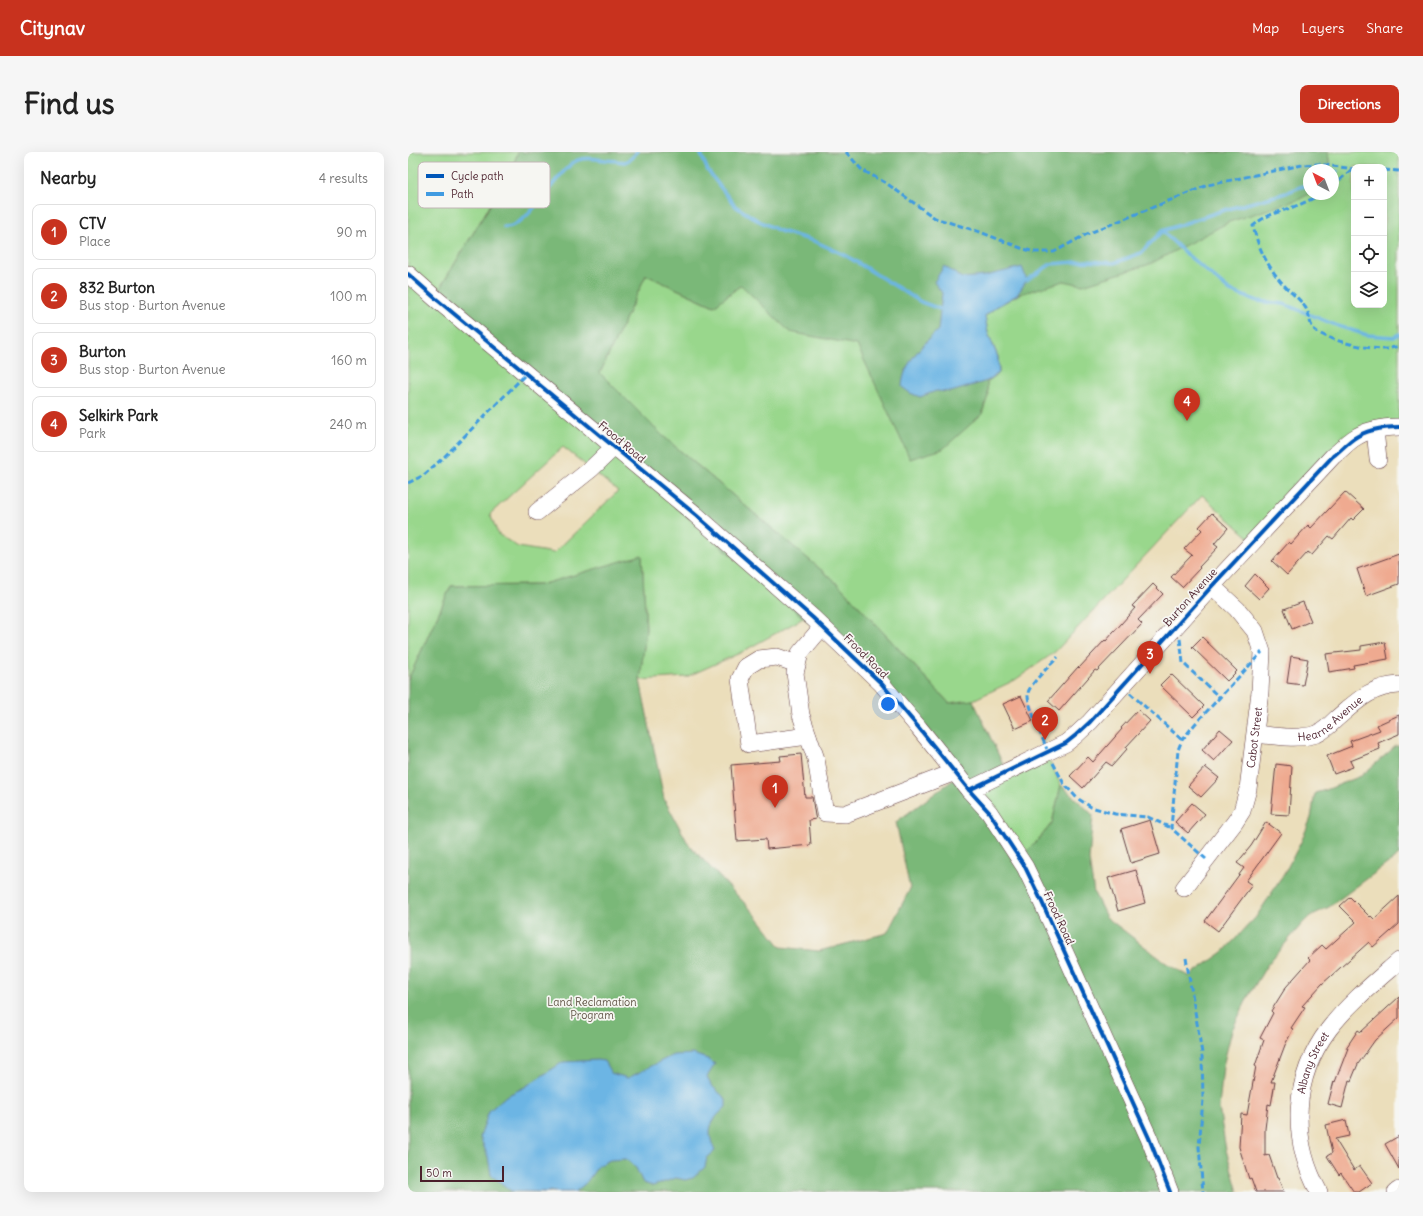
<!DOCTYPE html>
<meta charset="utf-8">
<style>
body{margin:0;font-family:Delius,sans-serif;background:#f6f6f6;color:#222}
.controls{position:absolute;right:12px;top:12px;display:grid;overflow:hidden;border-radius:8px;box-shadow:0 4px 16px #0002}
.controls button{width:36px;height:36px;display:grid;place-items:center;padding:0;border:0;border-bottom:1px solid #e0e0e0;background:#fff;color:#222;font:20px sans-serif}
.compass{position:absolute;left:895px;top:12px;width:36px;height:36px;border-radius:50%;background:#fff;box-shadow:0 4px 16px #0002;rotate:318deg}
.scale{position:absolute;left:12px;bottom:10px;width:84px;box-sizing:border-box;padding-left:4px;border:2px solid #4a1f2b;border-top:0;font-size:11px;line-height:14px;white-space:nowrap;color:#4a1f2b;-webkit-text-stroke:3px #f6f6f2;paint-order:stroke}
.you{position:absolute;left:480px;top:552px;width:14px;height:14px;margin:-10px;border:3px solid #fff;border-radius:50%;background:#1a73e8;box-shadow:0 0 0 6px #1a73e833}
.badge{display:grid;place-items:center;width:26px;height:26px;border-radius:50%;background:#c8321e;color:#fff;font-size:13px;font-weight:700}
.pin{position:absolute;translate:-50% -33px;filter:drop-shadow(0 1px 2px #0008)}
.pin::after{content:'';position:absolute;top:21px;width:14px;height:12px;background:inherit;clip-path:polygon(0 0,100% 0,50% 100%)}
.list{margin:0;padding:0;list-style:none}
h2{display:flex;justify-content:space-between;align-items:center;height:52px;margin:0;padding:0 16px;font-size:17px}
h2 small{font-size:13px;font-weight:400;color:#767676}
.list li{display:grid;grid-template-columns:26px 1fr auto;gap:12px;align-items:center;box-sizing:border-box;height:56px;margin:0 8px 8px;padding:0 8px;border:1px solid #e0e0e0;border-radius:8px}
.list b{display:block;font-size:15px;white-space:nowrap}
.list p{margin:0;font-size:13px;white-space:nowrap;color:#767676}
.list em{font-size:13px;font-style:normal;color:#767676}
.icon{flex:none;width:22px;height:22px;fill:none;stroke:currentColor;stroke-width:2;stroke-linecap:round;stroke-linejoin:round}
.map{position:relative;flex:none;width:991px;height:1040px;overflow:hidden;border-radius:8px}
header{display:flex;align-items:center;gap:24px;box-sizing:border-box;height:56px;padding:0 20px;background:#c8321e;color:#fff}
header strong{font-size:19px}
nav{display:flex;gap:22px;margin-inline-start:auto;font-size:14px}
.intro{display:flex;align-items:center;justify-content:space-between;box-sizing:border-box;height:96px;padding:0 24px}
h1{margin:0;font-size:28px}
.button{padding:10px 18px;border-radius:8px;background:#c8321e;color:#fff;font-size:14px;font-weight:700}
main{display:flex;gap:24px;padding:0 24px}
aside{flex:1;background:#fff;border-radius:8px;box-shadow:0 4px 16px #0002}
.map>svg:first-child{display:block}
.green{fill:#99d78c;stroke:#727b5c;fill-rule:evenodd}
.forest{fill:#7ab878;stroke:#626c52}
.water{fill:#6cb5e4;stroke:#5b6a88}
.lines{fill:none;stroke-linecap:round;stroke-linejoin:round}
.stream{stroke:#6cb5e4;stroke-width:3.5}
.building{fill:#efaa90}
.minor-casing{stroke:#623c41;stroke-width:18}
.minor{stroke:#fff;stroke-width:17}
.quiet{stroke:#409be1;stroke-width:3;stroke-dasharray:6 3;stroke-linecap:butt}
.cycleway-casing{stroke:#f6f6f2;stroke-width:6}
.cycleway{stroke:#0057b8;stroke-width:4}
.labels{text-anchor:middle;stroke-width:3.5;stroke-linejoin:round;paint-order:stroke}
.street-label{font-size:11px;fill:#4a1f2b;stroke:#f6f6f2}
.park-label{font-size:11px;fill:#625648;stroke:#f6f6f2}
.key{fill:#f6f6f2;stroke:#c2b6b6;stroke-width:1}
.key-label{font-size:11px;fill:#4a1f2b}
</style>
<header>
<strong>Citynav</strong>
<nav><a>Map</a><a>Layers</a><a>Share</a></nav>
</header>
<div class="intro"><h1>Find us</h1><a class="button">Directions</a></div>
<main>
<aside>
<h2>Nearby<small>4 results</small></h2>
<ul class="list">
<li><span class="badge">1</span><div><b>CTV</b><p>Place</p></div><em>90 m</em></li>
<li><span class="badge">2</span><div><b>832 Burton</b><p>Bus stop · Burton Avenue</p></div><em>100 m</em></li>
<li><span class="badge">3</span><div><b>Burton</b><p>Bus stop · Burton Avenue</p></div><em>160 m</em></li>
<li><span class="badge">4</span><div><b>Selkirk Park</b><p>Park</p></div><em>240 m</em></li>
</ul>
</aside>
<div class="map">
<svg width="991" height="1040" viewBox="0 0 991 1040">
<rect width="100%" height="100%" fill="#f6f6f2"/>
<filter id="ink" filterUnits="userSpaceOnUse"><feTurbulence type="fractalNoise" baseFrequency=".025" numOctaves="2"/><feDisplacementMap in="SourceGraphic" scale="8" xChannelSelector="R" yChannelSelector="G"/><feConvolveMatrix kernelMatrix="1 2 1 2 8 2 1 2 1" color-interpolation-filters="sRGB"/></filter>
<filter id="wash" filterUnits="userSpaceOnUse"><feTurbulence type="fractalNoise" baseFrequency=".012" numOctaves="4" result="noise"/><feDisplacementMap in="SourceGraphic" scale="16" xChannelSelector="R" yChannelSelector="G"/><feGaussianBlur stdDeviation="0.9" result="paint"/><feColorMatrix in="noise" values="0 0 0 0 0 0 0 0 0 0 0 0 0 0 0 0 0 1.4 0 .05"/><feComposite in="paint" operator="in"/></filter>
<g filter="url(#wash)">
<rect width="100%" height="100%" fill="#ebdebb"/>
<!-- green -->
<g class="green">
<path d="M0 0H110L104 17 26 146 401 463 332 501 278 525 232 528 238 477 234 404 132 433 43 434 0 528ZM155 295 210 339 146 401 110 395 90 382 82 362Z"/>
<path d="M920 0H991V276L945 287 846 390 794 343 647 500 607 528 565 548 541 551 431 433 256 285 192 221 238 123 306 154 333 133 590 205 580 181 577 164 588 155 610 143 901 18V42H925V18H922ZM946 15H976V153H946Z"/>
<polygon points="638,602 653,633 644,671 631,687 607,711 560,639"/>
</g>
<!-- forest -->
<polygon class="forest" points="110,0 920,0 922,18 901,18 901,42 892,47 821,70 742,112 675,133 656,129 609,143 588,155 577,164 580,181 590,205 591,221 579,230 580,244 574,262 535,297 502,307 449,193 382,180 333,133 306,154 238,123 192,221 256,285 431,433 541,551 565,548 599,621 560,639 607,711 631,687 644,671 653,633 685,663 681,708 686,741 698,765 758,811 781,824 815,800 848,765 876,722 893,690 903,666 907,641 918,638 953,624 988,594 991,594 991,703 921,755 902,764 893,773 859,813 840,845 824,878 815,914 811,956 818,998 830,1040 0,1040 0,528 43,434 132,433 234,403 238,477 232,528 256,647 281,693 347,762 373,795 411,799 479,781 502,737 488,670 549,625 472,532 26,146 104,17"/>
<!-- water -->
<g class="water">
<path d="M536 114 554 126 577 124 614 115 619 128 609 143 588 155 577 164 580 181 590 205 591 221 579 229 543 240 528 239 512 245 502 241 494 235C495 211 514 194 530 178L534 141 526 130Z"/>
<path d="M285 902 300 907 307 912 299 925 303 933 318 947V955C301 970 298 978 307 999L299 1006 297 1015 285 1026 277 1028 268 1026 245 1034 235 1031 228 1016 218 1007 202 1008 190 1014 178 1031 167 1040H146L144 1039 140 1040 103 1039 83 1023 80 1005 72 985 81 959 98 944 117 935 155 910 189 908 196 909 203 921 220 926 265 903Z"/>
</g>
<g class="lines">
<!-- stream -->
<g class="stream">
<polyline points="292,0 300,19 327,54 349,68 372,79 406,89 437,103 513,150 532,157"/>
<polyline points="925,23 929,19"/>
<path d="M96 75C120 77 145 24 166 10 178 3 195 9 208 9 210 9 215 10 217 10 222 8 226 4 229 0"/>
<polyline points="754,79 776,100 822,139 850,149 876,152 930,174 959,183 986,185 991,182"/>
<polyline points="619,128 643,112 679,109 706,111 733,101 754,79 813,59 878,41 892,35 901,33"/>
</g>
</g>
<g id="blocks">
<!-- building -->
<g class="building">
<polygon points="937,340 956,357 945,368 943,366 925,387 921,384 904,403 900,400 879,423 864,409 881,390 883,392 900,373 903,376"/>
<polygon points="804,361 820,376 806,392 810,395 791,415 792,416 774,435 763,425 784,403 776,397 794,378 791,375"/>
<polygon points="991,402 991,432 958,444 949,417"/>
<polygon points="847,422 861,436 851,447 837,434"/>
<polygon points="745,432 755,442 730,468 734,472 689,519 687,518 651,559 640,549 670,515 671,516 697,488 698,489 713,472 727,456 724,454"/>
<polygon points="895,450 903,469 884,477 876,457"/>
<polygon points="794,485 829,519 819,529 784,495"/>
<polygon points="977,490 980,507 945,513 946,516 921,520 918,502 953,498 953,494"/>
<polygon points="883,504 900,507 895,533 879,531"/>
<polygon points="763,522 796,554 785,565 752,533"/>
<polygon points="613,544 625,569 607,577 595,552"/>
<polygon points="730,558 742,569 718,595 719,597 704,614 698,610 675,636 662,624 680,605 685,610 714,577 713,576"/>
<polygon points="991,563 991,582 970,591 972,597 942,609 945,615 926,622 919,604 944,594 942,589 972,578 969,573"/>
<polygon points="812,577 825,588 806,609 794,598"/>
<polygon points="393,602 397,645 404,645 407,664 408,667 401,668 403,693 359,697 358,687 329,689 323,613 373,609 372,604"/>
<polygon points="868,612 884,614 881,663 863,662"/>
<polygon points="797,615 811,626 793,645 780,634"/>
<polygon points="784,651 797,662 780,681 767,670"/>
<polygon points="742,668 752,702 723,711 713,677"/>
<polygon points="858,670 873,681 838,729 844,733 810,779 797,769 836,716 829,711 843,694"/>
<polygon points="728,718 737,751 710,759 700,726"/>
<polygon points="991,744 991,772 965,795 961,790 914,832 894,854 897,855 883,876 885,877 877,893 863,930 867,930 863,953 860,952 857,977 857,1004 861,1003 869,1026 870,1026 876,1040 848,1040 843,1026 841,1027 831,995 833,962 839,963 848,914 847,914 856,888 852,886 865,861 863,859 878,835 902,808 900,806 914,793 918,797 948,770 932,754 942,745 962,765 963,764 966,767"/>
<polygon points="991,845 991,866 967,888 950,912 943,929 941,928 934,956 920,952 926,929 927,930 940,896 938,896 950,878 953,880"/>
<polygon points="938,968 941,984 927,987 946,1018 952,1014 964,1031 951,1040 946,1040 933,1021 931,1023 919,1004 924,1001 918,973"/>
<polygon points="991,984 991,1017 977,992"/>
</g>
</g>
</g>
<g filter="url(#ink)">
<use href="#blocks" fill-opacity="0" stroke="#623c41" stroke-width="1"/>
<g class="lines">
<!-- minor casing -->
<g class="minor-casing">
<g id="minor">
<polyline points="0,122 27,146 288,363 405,466 473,531 511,576 561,638 581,660 617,715 633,748 741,986 762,1040"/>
<polyline points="967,278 970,307"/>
<polyline points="129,360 183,317 206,295"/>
<polyline points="414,475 392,501 387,521 393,563 408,607 417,661 437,662 547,620"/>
<polyline points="389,512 369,505 351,507 338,515 332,527 341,592 400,584"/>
<path id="s1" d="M848 582C867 584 889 588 909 582 916 579 923 572 928 567 948 550 963 534 991 533"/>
<path d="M561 638 658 591 668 583 682 570 804 434 925 304C932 299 938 292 945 287 958 278 976 275 991 275"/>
<path id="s2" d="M776 736 827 670 834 659 840 637 852 540 854 500 847 479 829 457 804 434"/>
<path id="s3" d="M911 1040C882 987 884 926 921 877 941 851 967 830 991 809"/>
<polyline points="988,1040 991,1038"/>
</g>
</g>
<!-- minor -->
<use href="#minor" class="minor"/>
<!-- quiet -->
<g class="quiet">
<polyline points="438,0 454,18 478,31 527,66 572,80 613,96 626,100 646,100 679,82 800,33 894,13 910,12 946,17"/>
<polyline points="976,18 991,19"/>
<polyline points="925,34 944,17"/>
<path d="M914 42C903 47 893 53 882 56 866 62 859 62 845 74 850 96 861 117 876 133 883 141 892 147 897 155 903 163 900 173 908 179 921 189 964 198 979 197 983 196 987 195 991 194"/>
<polyline points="0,331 16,323 37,304 118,222"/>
<polyline points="772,487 775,511 811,545"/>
<polyline points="722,541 774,588"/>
<path d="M640 600C636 589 618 550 620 541 621 533 644 511 650 505"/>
<polyline points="645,611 656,632 669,646 683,655 707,662 740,665 763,676"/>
<polyline points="798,707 763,676 770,598 774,588 787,572 854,500"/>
<polyline points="778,806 794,901 795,948 791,995 795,1040"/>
</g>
<!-- cycleway casing -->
<g class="cycleway-casing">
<g id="cycleway">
<polyline points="0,122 27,146 288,363 405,466 473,531 511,576 561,638 581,660 617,715 633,748 741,986 762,1040"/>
<path d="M561 638 658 591 668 583 682 570 804 434 925 304C932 299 938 292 945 287 958 278 976 275 991 275"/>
</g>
</g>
<!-- cycleway -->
<use href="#cycleway" class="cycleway"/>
</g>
</g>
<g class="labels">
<!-- street labels -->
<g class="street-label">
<text transform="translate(214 290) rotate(40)" y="4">Frood Road</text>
<text transform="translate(782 445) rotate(-48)" y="4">Burton Avenue</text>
<text transform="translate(458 504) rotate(45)" y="4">Frood Road</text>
<text dy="4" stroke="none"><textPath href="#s1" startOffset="80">Hearne Avenue</textPath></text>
<text dy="4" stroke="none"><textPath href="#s2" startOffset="171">Cabot Street</textPath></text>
<text transform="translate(651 766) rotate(65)" y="4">Frood Road</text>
<text dy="4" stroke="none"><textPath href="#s3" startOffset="135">Albany Street</textPath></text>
</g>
<!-- park labels -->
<g class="park-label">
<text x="184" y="854">Land Reclamation<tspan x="184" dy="13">Program</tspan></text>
</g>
</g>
<!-- legend -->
<rect x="10" y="10" width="132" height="46" rx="6" class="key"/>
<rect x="18" y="22" width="18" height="4" fill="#0057b8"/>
<rect x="18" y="40" width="18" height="4" fill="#409be1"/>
<g class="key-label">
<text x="43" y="28">Cycle path</text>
<text x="43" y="46">Path</text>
</g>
</svg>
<div class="controls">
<button>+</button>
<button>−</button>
<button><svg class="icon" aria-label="locate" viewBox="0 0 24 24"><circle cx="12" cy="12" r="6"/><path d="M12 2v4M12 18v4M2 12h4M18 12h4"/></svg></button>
<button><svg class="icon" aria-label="layers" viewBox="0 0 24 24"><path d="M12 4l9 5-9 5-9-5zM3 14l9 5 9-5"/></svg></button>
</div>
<svg class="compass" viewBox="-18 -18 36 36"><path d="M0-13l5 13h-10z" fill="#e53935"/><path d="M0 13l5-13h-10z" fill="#767676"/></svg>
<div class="scale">50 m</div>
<div class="you"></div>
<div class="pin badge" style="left:367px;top:656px">1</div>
<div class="pin badge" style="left:637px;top:588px">2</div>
<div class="pin badge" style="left:742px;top:522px">3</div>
<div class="pin badge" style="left:779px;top:269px">4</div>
</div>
</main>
